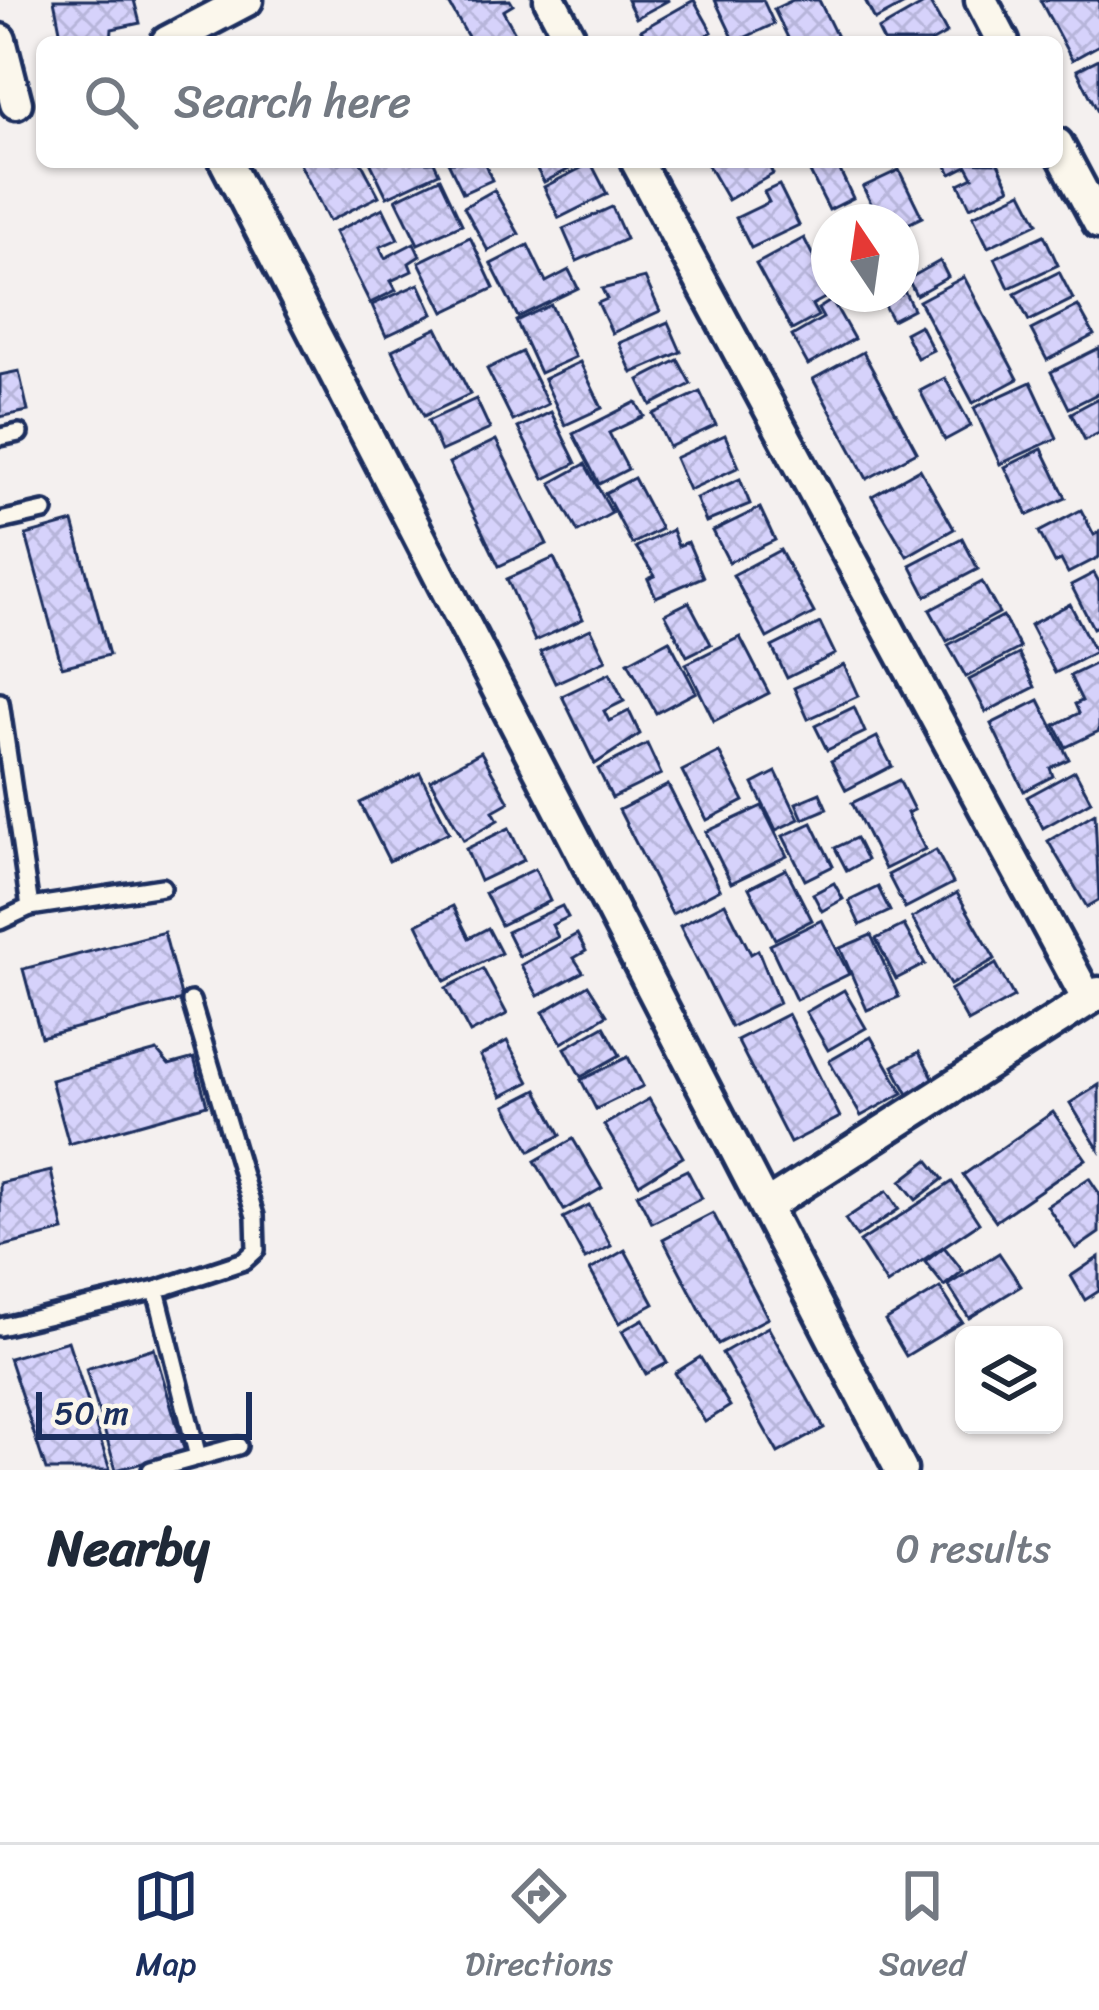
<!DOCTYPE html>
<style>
body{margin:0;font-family:Sriracha,sans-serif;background:#f2f2f3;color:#1f2937}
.controls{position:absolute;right:36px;bottom:36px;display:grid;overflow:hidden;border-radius:18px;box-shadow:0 3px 9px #0004}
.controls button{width:108px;height:108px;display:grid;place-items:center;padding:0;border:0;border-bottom:3px solid #e0e1e3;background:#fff;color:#1f2937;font:60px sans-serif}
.compass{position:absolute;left:811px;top:204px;width:108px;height:108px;border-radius:50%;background:#fff;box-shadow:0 3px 9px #0004;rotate:347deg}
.scale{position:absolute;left:36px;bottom:30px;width:216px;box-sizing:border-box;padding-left:12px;border:6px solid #1b2f5e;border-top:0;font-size:33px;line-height:42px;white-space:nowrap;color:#1b2f5e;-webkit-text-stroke:9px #fbf7ec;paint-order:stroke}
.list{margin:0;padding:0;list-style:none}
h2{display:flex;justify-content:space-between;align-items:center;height:156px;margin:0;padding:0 48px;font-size:51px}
h2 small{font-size:39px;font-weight:400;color:#747a83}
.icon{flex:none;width:66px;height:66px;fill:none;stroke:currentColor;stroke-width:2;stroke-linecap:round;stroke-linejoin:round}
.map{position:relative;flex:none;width:1099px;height:1470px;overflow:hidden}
.search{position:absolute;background:#fff;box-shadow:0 3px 9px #0004;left:36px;right:36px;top:36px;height:132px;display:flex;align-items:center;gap:30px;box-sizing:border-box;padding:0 42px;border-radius:18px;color:#747a83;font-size:45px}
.sheet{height:372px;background:#fff}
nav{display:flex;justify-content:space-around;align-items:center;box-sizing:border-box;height:168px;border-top:3px solid #e0e1e3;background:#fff;font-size:33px;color:#747a83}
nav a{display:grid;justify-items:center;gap:6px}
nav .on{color:#1b2f5e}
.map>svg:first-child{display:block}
.building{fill:url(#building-cross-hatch);stroke:#1b2f5e;stroke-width:3}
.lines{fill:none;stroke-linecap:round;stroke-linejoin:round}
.service-casing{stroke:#1b2f5e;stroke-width:24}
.minor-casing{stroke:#1b2f5e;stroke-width:39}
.service{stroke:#fbf7ec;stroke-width:15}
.minor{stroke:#fbf7ec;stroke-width:30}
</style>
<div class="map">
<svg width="1099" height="1470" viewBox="0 0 1099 1470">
<defs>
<pattern id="building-cross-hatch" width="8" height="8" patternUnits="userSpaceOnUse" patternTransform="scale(3)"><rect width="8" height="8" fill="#d6d2fb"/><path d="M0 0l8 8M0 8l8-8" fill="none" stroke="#b7b5da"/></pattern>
</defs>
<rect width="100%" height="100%" fill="#f4f0ef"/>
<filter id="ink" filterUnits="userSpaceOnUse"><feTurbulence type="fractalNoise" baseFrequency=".00833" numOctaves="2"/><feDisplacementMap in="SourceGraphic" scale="24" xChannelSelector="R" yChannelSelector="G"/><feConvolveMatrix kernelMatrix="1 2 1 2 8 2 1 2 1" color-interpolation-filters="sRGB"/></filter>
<g filter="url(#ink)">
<!-- building -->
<g class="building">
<polygon points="54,0 134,0 140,23 112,29 111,42 84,42 83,36 62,40"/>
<polygon points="510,0 513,5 503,11 520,42 471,42 448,2"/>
<polygon points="627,0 669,0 636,18"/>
<polygon points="694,0 712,32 695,42 648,42 641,30"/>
<polygon points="715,0 763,0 774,24 735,42"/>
<polygon points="793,0 819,0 839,41 790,42 774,9"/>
<polygon points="865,0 912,0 875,20"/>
<polygon points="1040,0 1099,0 1099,45 1072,60"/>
<polygon points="929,1 947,33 931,42 884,42 878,30"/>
<polygon points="1099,59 1099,114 1077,70"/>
<polygon points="299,162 361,162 379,196 329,221"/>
<polygon points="370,162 434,162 439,173 387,197"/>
<polygon points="448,162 484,162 492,180 463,193"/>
<polygon points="533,162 583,162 544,182"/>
<polygon points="706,162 767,162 773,174 728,200"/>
<polygon points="805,162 836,162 853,198 829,210"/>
<polygon points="945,162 998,163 1010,188 970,207 959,184 973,177 967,166 951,174"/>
<polygon points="591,163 607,194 559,218 544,187"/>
<polygon points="899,170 922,217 901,227 901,222 880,222 863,187"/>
<polygon points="440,178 462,224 418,244 396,199"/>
<polygon points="779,185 799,225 751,248 736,218 769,202 764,192"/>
<polygon points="494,190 519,234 488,251 464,207"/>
<polygon points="1022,192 1038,223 988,247 973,216"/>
<polygon points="612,207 626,239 577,261 563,229"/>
<polygon points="383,208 398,239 380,247 385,258 414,243 420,256 409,263 412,271 391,281 396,290 370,303 335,232"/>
<polygon points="1044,235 1058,265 1009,288 995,258"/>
<polygon points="470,237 494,288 444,312 419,262"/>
<polygon points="804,238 832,294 812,305 818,316 792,330 756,264"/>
<polygon points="528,245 546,282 569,270 578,288 518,317 491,264"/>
<polygon points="940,261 948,277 916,295 908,279"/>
<polygon points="1059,272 1073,299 1029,321 1015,294"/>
<polygon points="964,277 1018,379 973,403 919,301"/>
<polygon points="645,278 660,311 612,333 598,303 607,299 602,289"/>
<polygon points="419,284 433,314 386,336 372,305"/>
<polygon points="901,284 913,309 892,320 878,294 901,294"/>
<polygon points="832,300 854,339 808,365 792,336 823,318 818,309"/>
<polygon points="551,305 575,357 540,373 516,321"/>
<polygon points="1078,306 1094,335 1047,360 1031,330"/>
<polygon points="668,322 681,352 632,373 619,343"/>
<polygon points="920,325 933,350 917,358 905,333"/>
<polygon points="437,328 470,394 424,416 392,350"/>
<polygon points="1099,348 1099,393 1069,408 1051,372"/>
<polygon points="522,352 548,404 513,421 487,369"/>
<polygon points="863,352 917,452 867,479 813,379"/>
<polygon points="678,360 691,384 651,405 639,380"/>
<polygon points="580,362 602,408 565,425 544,379"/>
<polygon points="19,371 28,411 0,417 0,375"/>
<polygon points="945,378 971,426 945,440 920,391"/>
<polygon points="1031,382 1057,438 1000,464 974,408"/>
<polygon points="700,392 716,425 669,447 653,414"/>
<polygon points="1099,398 1099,433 1085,440 1071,413"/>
<polygon points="476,399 490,429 441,451 428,421"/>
<polygon points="636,402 644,416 609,433 628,469 599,484 573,434"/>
<polygon points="551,412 576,463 544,479 518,428"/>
<polygon points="725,435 739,467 689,490 675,458"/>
<polygon points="496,440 547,544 499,566 449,463"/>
<polygon points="1042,449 1066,498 1028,515 1005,467"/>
<polygon points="585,464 612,513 578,532 551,483"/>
<polygon points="920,469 954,529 907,556 872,496"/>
<polygon points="634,478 661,529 632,544 605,493"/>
<polygon points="740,479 750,504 706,522 696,498"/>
<polygon points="760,508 775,540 729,562 713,531"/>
<polygon points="1081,510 1094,535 1099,532 1099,557 1068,573 1061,560 1055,563 1039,532"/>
<polygon points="73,522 109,655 62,667 26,535"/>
<polygon points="672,530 678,546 688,542 703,577 656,597 648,579 655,576 636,547"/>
<polygon points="962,538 978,569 926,596 910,565"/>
<polygon points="780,550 814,613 767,638 733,575"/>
<polygon points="554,558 583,619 535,641 507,579"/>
<polygon points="1094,573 1099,582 1099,625 1093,628 1071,585"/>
<polygon points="982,582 999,613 947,641 930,610"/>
<polygon points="689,602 711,644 687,656 665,614"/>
<polygon points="1070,604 1095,652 1055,673 1030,625"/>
<polygon points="1003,616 1020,648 966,677 948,645"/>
<polygon points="820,623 835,654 787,678 772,647"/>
<polygon points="591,629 606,660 555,683 540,652"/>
<polygon points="740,637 769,693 714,721 686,664"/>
<polygon points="669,640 696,692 656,713 628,662"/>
<polygon points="1019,654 1035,687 986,712 969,680"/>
<polygon points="1099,662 1099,731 1066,747 1055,725 1079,713 1075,704 1082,701 1070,676"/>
<polygon points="844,665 858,696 808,719 794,688"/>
<polygon points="610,673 624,701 604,711 609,721 629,711 640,734 595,764 562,696"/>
<polygon points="1039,700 1069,759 1050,768 1053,776 1024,791 991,724"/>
<polygon points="854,707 865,732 827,750 815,726"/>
<polygon points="877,737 892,766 846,790 831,761"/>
<polygon points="647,744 661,774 612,798 598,769"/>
<polygon points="481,752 509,802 493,811 498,820 464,840 430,780"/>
<polygon points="719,752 744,801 707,820 682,771"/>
<polygon points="1075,771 1091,801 1043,828 1027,797"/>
<polygon points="776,772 799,819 776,830 753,784"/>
<polygon points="420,773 449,832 389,861 360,803"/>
<polygon points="899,780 914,810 907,813 925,849 885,869 852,803"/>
<polygon points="668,785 720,889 672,914 619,810"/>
<polygon points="820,793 827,809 803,819 796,803"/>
<polygon points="762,806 787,856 731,883 706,832"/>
<polygon points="1095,813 1099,900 1087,907 1048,841"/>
<polygon points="812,823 833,866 805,880 783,836"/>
<polygon points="509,828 524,860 480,881 466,849"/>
<polygon points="856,838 867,860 847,871 835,848"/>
<polygon points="936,850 953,883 905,908 888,875"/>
<polygon points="535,869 550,901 501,925 485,893"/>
<polygon points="786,869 812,920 775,939 749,888"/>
<polygon points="834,883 843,899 822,911 813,894"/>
<polygon points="878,887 890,911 860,925 849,901"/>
<polygon points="957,893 995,959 950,985 912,918"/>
<polygon points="725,903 751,954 758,950 779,1003 731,1027 680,926"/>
<polygon points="453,906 469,938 488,928 501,953 445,981 417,924"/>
<polygon points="562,906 568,917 552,925 558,937 519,956 507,932"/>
<polygon points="822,920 849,974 796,1000 770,945"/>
<polygon points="904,925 925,964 896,979 876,939"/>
<polygon points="164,932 182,1000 41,1037 23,969"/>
<polygon points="577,934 586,951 574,958 583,972 538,996 521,965"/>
<polygon points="871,935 899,997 867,1010 840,948"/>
<polygon points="996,964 1014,997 968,1022 950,990"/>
<polygon points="483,969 507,1014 470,1033 446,988"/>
<polygon points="588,985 607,1015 562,1043 543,1012"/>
<polygon points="844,990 866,1028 828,1050 806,1012"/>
<polygon points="788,1014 840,1117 790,1143 737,1040"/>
<polygon points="604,1026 620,1055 581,1077 565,1048"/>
<polygon points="871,1037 903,1093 861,1116 829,1061"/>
<polygon points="507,1041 529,1082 502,1096 480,1056"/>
<polygon points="157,1051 169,1065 194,1058 207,1105 69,1144 51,1080"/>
<polygon points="919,1052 938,1086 911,1100 893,1066"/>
<polygon points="628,1057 643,1086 596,1109 581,1080"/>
<polygon points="1099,1085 1099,1150 1070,1103"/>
<polygon points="537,1090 561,1135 530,1151 506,1106"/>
<polygon points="649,1099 683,1157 639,1184 604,1125"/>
<polygon points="1053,1112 1086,1159 996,1221 963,1175"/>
<polygon points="573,1139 602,1188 564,1210 535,1161"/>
<polygon points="928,1160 943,1179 916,1200 901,1181"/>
<polygon points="687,1170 702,1198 652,1223 637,1194"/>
<polygon points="51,1171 64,1231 0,1247 0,1183"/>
<polygon points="1089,1178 1099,1193 1099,1233 1076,1249 1047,1206"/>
<polygon points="952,1182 979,1223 887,1284 860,1242"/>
<polygon points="887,1191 899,1209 857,1237 845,1219"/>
<polygon points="589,1205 611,1246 585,1259 563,1218"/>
<polygon points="713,1213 768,1318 718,1344 663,1239"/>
<polygon points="944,1247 963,1271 944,1286 925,1262"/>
<polygon points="625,1250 654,1304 619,1323 590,1270"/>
<polygon points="999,1253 1021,1286 969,1318 948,1285"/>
<polygon points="1099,1257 1099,1291 1085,1300 1071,1276"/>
<polygon points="940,1288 962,1322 906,1356 885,1321"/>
<polygon points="643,1319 667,1363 646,1374 622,1331"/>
<polygon points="768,1327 824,1428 778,1453 722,1353"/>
<polygon points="68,1341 110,1470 46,1470 9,1358"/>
<polygon points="154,1348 185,1452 116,1470 86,1369"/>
<polygon points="700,1357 730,1406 705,1422 675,1373"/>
</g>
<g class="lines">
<!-- service casing -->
<g class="service-casing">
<g id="service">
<polyline points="0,437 19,433"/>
<polyline points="0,521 44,511"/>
<polyline points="0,702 30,907 0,921"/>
<polyline points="30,907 162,887"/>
<polyline points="156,1290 244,1261 256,1250 255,1216 191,1001"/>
<polyline points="0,1327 156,1290 198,1457"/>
<polyline points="151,1470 238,1446"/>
</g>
</g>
<!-- minor casing -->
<g class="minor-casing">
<g id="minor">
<polyline points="550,0 572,42"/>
<polyline points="981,0 1003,42"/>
<polyline points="0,40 16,103"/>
<polyline points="167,42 247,0"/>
<polyline points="1057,144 1099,223"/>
<polyline points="226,162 901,1470"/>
<polyline points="637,162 1088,1000"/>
<polyline points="768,1205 1099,993"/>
</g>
</g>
<!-- service -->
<use href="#service" class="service"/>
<!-- minor -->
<use href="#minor" class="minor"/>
</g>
</g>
</svg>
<div class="controls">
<button><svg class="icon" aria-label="layers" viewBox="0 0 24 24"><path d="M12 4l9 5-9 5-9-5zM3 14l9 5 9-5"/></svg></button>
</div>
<svg class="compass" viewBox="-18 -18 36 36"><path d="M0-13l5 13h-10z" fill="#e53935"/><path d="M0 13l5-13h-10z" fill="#747a83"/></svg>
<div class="scale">50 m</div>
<div class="search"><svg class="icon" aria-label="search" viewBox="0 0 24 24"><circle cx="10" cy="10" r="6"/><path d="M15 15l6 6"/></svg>Search here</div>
</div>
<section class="sheet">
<h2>Nearby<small>0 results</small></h2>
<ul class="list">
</ul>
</section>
<nav>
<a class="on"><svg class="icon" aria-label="map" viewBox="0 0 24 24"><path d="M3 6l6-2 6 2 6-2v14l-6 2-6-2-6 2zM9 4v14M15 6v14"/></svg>Map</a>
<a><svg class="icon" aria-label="directions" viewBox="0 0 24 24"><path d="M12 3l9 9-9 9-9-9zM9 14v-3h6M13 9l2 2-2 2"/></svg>Directions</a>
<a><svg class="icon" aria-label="saved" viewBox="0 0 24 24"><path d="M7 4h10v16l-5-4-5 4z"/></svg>Saved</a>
</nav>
